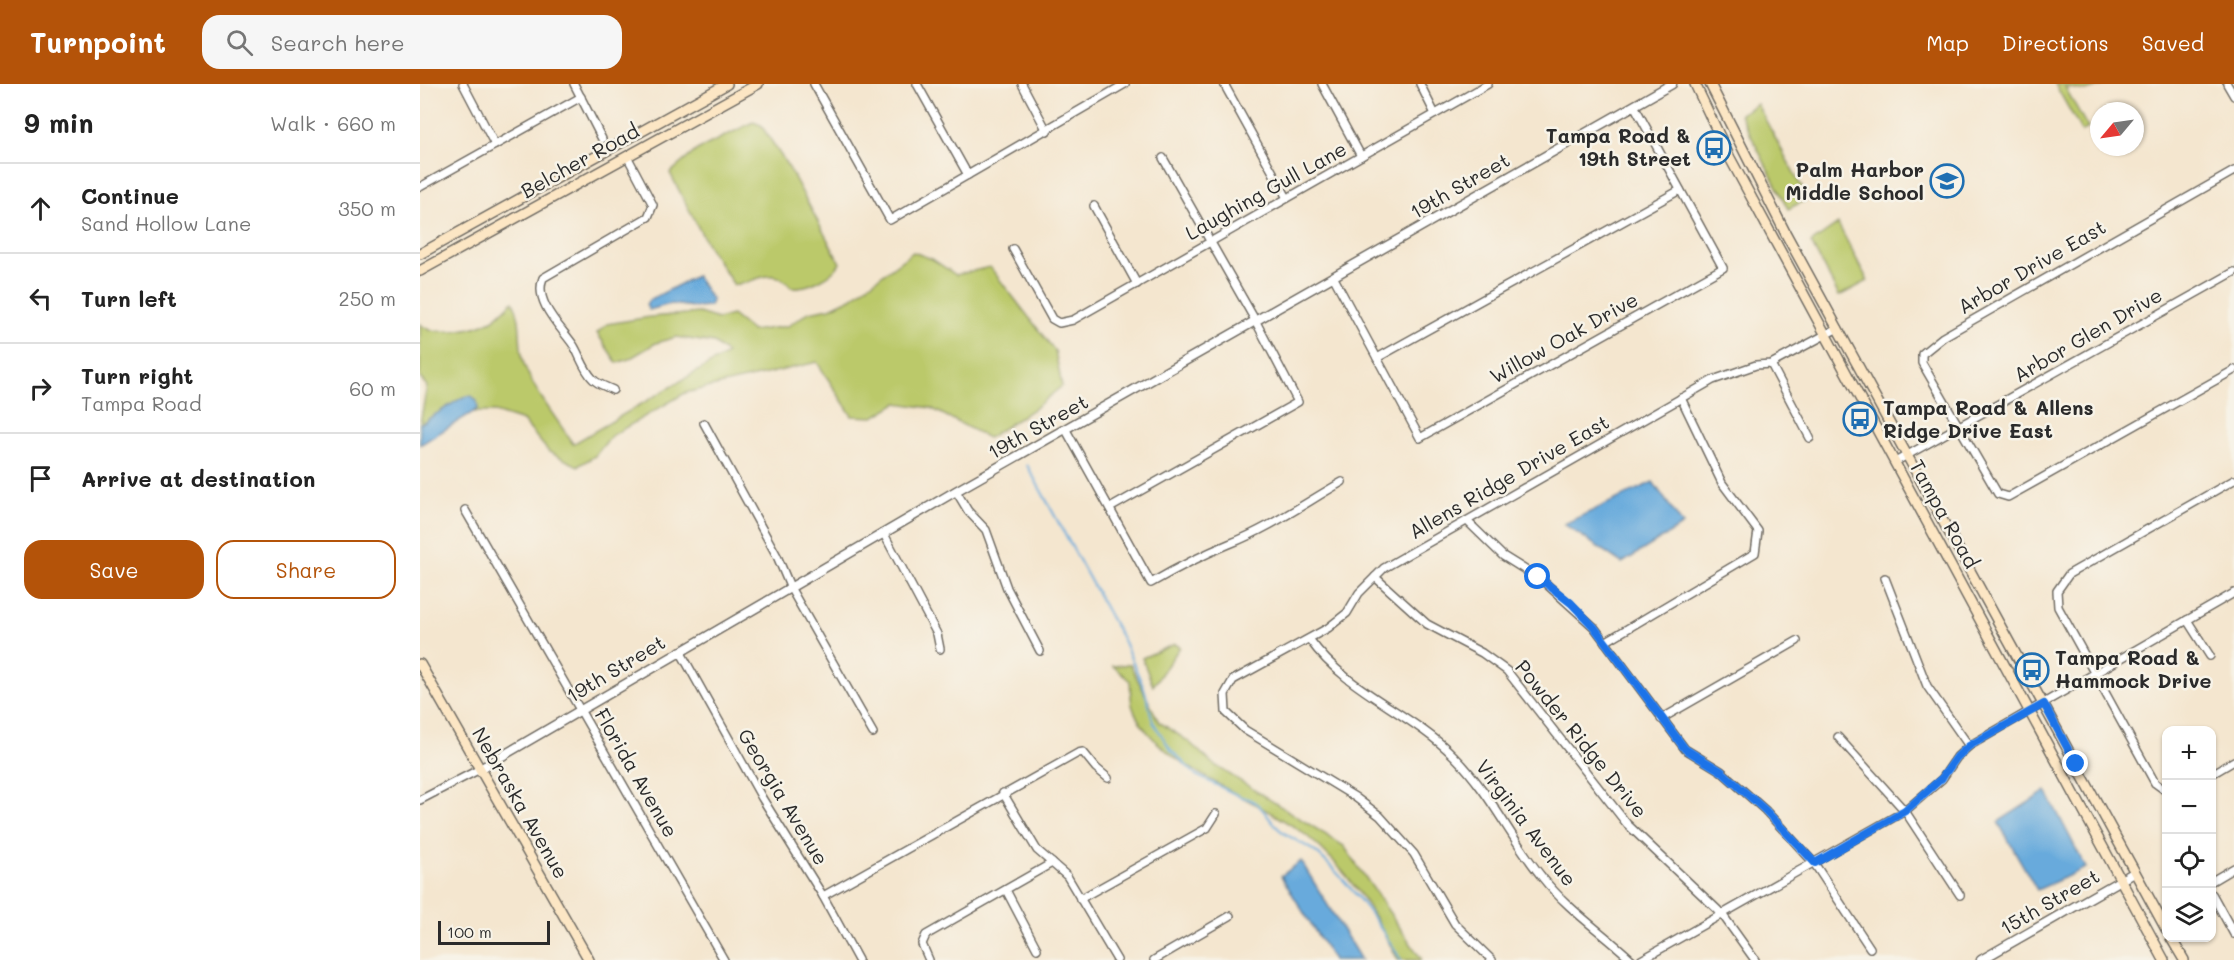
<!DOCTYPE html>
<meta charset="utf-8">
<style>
body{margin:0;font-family:Mali,sans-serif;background:#f6f6f6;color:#222}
.controls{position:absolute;right:18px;bottom:18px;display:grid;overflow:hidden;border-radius:12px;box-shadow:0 2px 4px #0004}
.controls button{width:54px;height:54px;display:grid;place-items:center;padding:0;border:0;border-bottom:2px solid #e0e0e0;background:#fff;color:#222;font:30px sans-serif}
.compass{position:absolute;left:1670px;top:18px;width:54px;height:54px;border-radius:50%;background:#fff;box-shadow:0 2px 4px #0004;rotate:241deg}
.scale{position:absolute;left:18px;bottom:15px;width:112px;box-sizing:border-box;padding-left:6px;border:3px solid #2b2b2b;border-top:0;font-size:16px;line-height:21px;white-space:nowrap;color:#2b2b2b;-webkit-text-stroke:4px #f7f3e8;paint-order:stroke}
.stop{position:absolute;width:18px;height:18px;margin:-14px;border:4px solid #1a73e8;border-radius:50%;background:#fff}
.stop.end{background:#1a73e8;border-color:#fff;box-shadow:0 2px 6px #0008}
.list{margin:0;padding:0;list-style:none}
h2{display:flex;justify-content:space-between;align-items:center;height:78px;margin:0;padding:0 24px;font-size:26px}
h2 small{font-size:20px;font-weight:400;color:#767676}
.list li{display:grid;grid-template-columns:39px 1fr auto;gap:18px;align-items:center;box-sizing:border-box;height:90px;padding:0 24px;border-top:2px solid #e0e0e0}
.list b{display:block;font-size:22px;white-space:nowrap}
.list p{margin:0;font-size:20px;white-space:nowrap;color:#767676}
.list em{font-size:20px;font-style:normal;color:#767676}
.actions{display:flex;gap:12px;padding:18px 24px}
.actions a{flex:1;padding:14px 0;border:2px solid #b45309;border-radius:18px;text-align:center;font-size:21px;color:#b45309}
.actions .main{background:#b45309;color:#fff}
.icon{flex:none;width:33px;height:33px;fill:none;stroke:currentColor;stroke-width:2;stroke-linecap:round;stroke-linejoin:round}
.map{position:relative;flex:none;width:1814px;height:876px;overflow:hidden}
header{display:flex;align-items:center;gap:36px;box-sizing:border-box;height:84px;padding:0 30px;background:#b45309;color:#fff}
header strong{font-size:28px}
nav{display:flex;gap:33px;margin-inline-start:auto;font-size:21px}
.search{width:420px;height:54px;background:#f6f6f6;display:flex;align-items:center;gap:15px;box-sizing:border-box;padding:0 21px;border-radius:18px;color:#767676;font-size:22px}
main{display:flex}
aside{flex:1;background:#fff}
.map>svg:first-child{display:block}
.green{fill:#bbc96b;stroke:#737a4b;stroke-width:1.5}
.water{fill:#67aadc;stroke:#496a84;stroke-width:1.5}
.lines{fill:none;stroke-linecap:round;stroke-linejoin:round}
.stream{stroke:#67aadc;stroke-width:2}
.minor-casing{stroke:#716c64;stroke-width:10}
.tertiary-casing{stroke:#716c64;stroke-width:11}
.secondary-casing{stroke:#716c64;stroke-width:12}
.minor{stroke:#fff;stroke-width:7}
.tertiary{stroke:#fff;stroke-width:8}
.secondary{stroke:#fce6c4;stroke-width:9}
.route{stroke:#1a73e8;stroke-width:8}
.labels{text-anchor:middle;stroke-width:5;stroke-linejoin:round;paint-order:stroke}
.poi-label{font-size:20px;font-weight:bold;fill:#2b2b2b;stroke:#f7f3e8;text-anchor:end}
.street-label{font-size:20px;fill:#2b2b2b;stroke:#f7f3e8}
</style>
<header>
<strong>Turnpoint</strong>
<div class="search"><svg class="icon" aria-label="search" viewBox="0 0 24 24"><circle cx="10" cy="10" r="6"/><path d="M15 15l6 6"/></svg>Search here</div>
<nav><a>Map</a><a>Directions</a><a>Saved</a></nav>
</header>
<main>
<aside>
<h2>9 min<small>Walk · 660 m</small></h2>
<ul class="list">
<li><svg class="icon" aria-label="ahead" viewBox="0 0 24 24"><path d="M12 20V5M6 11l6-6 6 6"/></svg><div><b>Continue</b><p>Sand Hollow Lane</p></div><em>350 m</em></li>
<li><svg class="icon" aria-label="left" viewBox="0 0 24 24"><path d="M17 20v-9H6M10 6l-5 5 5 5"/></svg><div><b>Turn left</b></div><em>250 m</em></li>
<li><svg class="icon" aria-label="right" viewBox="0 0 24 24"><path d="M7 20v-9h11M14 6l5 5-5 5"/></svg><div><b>Turn right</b><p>Tampa Road</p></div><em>60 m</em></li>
<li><svg class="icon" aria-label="arrive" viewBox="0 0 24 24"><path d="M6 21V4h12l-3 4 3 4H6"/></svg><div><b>Arrive at destination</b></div></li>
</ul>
<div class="actions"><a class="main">Save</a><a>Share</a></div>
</aside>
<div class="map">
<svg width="1814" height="876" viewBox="0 0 1814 876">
<rect width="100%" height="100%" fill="#f7f3e8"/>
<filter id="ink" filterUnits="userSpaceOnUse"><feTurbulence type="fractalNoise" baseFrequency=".0167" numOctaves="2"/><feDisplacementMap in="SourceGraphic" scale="12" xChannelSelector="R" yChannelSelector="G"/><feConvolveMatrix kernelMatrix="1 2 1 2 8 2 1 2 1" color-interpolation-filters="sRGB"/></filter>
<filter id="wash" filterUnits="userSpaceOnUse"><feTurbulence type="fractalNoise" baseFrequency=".008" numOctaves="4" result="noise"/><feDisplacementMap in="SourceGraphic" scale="24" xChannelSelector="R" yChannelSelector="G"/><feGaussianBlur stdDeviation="1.35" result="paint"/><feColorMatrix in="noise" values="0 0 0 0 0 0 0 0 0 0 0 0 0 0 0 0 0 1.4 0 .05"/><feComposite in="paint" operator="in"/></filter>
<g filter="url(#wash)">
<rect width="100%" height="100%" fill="#f4e6cf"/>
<!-- green -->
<g class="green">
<polygon points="1635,0 1688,0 1666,7 1645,3 1668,44 1662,48"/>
<polygon points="1337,20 1388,115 1368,125 1320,30"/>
<path d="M333 38 341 41 369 84 420 179C413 193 386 205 371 203 352 180 337 199 314 201L289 164 250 89 277 66Z"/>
<polygon points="1418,140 1448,197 1419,212 1391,159"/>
<path d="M493 168 512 175 536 191 570 183 635 267 642 302 615 324 568 354 511 324 477 319 454 333 432 332 397 278 265 309 191 352 175 372 158 382 129 368 103 337 75 328H54L36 318 0 340 7 302 0 294V240C14 254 56 245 72 236 79 232 87 223 93 217 104 238 97 258 104 280 113 306 138 336 153 360L307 270 294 259 256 253 236 259 209 275 197 279 177 249 187 240 230 233 279 229 298 235 312 231 332 247 368 242 389 228 410 224 431 214Z"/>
<polygon points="755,560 760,563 733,602 722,574"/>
<path d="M710 580 739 638 768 657 793 680 924 762 1002 876H978C954 829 929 786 887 752 839 714 735 683 713 624 710 616 711 605 710 597L693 582Z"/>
</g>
<!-- water -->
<g class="water">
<polygon points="276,192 292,216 290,222 274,223 250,220 229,226 226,221 229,216"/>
<polygon points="52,312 57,317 58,325 0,361 0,340 43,313"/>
<polygon points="1233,398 1263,441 1202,479 1144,440"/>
<polygon points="1626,707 1666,784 1617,806 1578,738"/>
<polygon points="881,777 941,876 913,876 861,792"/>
</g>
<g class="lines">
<!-- stream -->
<path class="stream" d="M607 381 704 558 725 607 733 638 751 666 776 691 821 713C841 716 846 733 859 745 870 755 886 760 898 770 931 800 958 838 981 876"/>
</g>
</g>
<g filter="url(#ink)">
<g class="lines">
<!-- minor casing -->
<g class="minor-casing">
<g id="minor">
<polyline points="43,0 75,61"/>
<polyline points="154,0 182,55"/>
<polyline points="394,0 470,136 705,0"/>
<polyline points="497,0 548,91"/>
<polyline points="602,0 627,47"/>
<polyline points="804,0 867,114"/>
<polyline points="902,0 941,72"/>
<polyline points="1000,0 1015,30"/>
<polyline points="1807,0 1814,12"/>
<polyline points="1814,87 1523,253 1502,270 1502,279 1578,410 1588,413 1814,286"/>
<polyline points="0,103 161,13"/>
<polyline points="674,122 717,200"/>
<polyline points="593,165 632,235 639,239 653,236 1068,0"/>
<polyline points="914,194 1000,354 1303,184 1215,23"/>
<polyline points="957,274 1260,106"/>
<polyline points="1351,280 1390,354"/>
<path d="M193 306C187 303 177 300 173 295 164 286 160 272 154 262 142 244 113 218 123 194L228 133 233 121 207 72"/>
<polyline points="284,339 357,472 371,505 453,649"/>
<path d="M646 346 731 499C757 484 782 471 809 460 848 445 885 419 922 398"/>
<polyline points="1475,378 1814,188"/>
<polyline points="536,407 548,427 566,446 587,504 620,567"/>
<polyline points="690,424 878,318 835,236 743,74"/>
<polyline points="45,426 304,876"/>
<polyline points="1047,437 1083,472 1123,497 1174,543 1265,665 1301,687 1345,726 1394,779 1450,864"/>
<polyline points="464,450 517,550 520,565"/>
<polyline points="955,493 1007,540 1062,569 1087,587 1207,740 1302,830 1335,876"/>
<polyline points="1465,494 1507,602 1549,662"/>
<polyline points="1767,536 1790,572"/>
<path d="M890 556C926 607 990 628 1034 672 1071 709 1090 754 1122 793 1147 825 1182 848 1212 876"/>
<polyline points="1185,558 1335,469 1338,447 1302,399 1261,314"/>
<polyline points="260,567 342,714 403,812 438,876"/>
<polyline points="1241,635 1377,557"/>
<polyline points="1418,653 1485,727 1540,811"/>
<polyline points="1792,690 1814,677"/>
<polyline points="1746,707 1735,699 1638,523 1637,507 1649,490 1814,396"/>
<polyline points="583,709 617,766 647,792 697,876"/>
<polyline points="0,716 60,685"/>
<polyline points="1792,797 1814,784"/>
<polyline points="586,806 617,865"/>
<polyline points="1792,810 1814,850"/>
<polyline points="403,812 658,669 663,668 676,684 688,694"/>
<polyline points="660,815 787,744 796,730"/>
<polyline points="509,876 502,860 506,851 632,779"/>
<polyline points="734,876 810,832"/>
<polyline points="1072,876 1035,840 994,770 960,732 935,713 825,646 806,628 805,610 813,596 908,544 927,529 939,509 964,484 1293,296 1336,281 1351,280 1418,244"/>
<polyline points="1221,876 1485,727 1522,695 1537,673 1549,662 1814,509"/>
</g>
</g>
<!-- tertiary casing -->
<g class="tertiary-casing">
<g id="tertiary">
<polyline points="60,685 536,407 1252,0"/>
<polyline points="1561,876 1715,788"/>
</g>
</g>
<!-- secondary casing -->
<g class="secondary-casing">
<g id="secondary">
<polyline points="1275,0 1310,74 1744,876"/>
<polyline points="1290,0 1366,150 1746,845"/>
<polyline points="0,170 307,0"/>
<polyline points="0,187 338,0"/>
<polyline points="0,580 169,876"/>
<polyline points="1751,854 1764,876"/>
</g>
</g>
<!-- minor -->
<use href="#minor" class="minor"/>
<!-- tertiary -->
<use href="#tertiary" class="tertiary"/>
<!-- secondary -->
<use href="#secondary" class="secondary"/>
</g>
</g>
<g class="lines" filter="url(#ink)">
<!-- route -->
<polyline class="route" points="1118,493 1151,519 1174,543 1265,665 1301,687 1345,726 1395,779 1485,727 1522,694 1537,673 1549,662 1624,620 1656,680"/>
</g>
<!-- icons -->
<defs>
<g id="bus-ring" transform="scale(1.725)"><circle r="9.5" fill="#f7f3e8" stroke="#1f6fb2" stroke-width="1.5"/><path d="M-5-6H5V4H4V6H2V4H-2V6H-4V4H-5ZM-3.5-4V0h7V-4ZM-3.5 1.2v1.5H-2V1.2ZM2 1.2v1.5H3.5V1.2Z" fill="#1f6fb2"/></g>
<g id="school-ring" transform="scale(1.725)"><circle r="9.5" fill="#f7f3e8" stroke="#1f6fb2" stroke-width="1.5"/><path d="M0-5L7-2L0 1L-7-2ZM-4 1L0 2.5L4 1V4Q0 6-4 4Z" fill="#1f6fb2"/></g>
</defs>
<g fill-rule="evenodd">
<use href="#bus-ring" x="1294" y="64"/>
<use href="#school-ring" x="1527" y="97"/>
<use href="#bus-ring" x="1440" y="335"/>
<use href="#bus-ring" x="1612" y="586"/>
</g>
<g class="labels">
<!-- poi labels -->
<g class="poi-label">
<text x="1271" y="59">Tampa Road &amp;<tspan x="1271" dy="23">19th Street</tspan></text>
<text x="1504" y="93">Palm Harbor<tspan x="1504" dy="23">Middle School</tspan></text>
<text x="1463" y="331" text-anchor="start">Tampa Road &amp; Allens<tspan x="1463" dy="23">Ridge Drive East</tspan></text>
<text x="1635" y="581" text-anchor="start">Tampa Road &amp;<tspan x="1635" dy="23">Hammock Drive</tspan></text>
</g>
<!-- street labels -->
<g class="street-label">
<text transform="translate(160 77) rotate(-29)" y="7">Belcher Road</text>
<text transform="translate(1040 102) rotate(-30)" y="7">19th Street</text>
<text transform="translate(846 107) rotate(-29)" y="7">Laughing Gull Lane</text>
<text transform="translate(1612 183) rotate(-30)" y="7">Arbor Drive East</text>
<text transform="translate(1668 251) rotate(-30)" y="7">Arbor Glen Drive</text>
<text transform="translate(1144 254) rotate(-29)" y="7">Willow Oak Drive</text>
<text transform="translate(618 343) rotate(-29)" y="7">19th Street</text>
<text transform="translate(1089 393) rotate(-30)" y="7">Allens Ridge Drive East</text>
<text transform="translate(1524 430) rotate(61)" y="7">Tampa Road</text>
<text transform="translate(196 585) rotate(-31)" y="7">19th Street</text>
<text transform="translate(1161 655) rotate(51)" y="7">Powder Ridge Drive</text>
<text transform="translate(216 689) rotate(60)" y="7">Florida Avenue</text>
<text transform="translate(363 713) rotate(59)" y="7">Georgia Avenue</text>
<text transform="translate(100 719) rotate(60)" y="7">Nebraska Avenue</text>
<text transform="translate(1106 739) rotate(53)" y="7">Virginia Avenue</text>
<text transform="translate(1630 818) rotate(-30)" y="7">15th Street</text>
</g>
</g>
</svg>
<div class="controls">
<button>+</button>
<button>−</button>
<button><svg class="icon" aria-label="locate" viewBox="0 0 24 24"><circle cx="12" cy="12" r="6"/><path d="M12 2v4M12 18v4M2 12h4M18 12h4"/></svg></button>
<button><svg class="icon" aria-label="layers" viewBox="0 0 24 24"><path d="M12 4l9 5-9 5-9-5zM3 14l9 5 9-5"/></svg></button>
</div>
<svg class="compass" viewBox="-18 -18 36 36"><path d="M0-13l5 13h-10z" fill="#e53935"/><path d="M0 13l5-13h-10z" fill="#767676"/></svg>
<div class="scale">100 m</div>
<div class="stop" style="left:1118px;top:493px"></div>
<div class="stop end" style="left:1656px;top:680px"></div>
</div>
</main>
